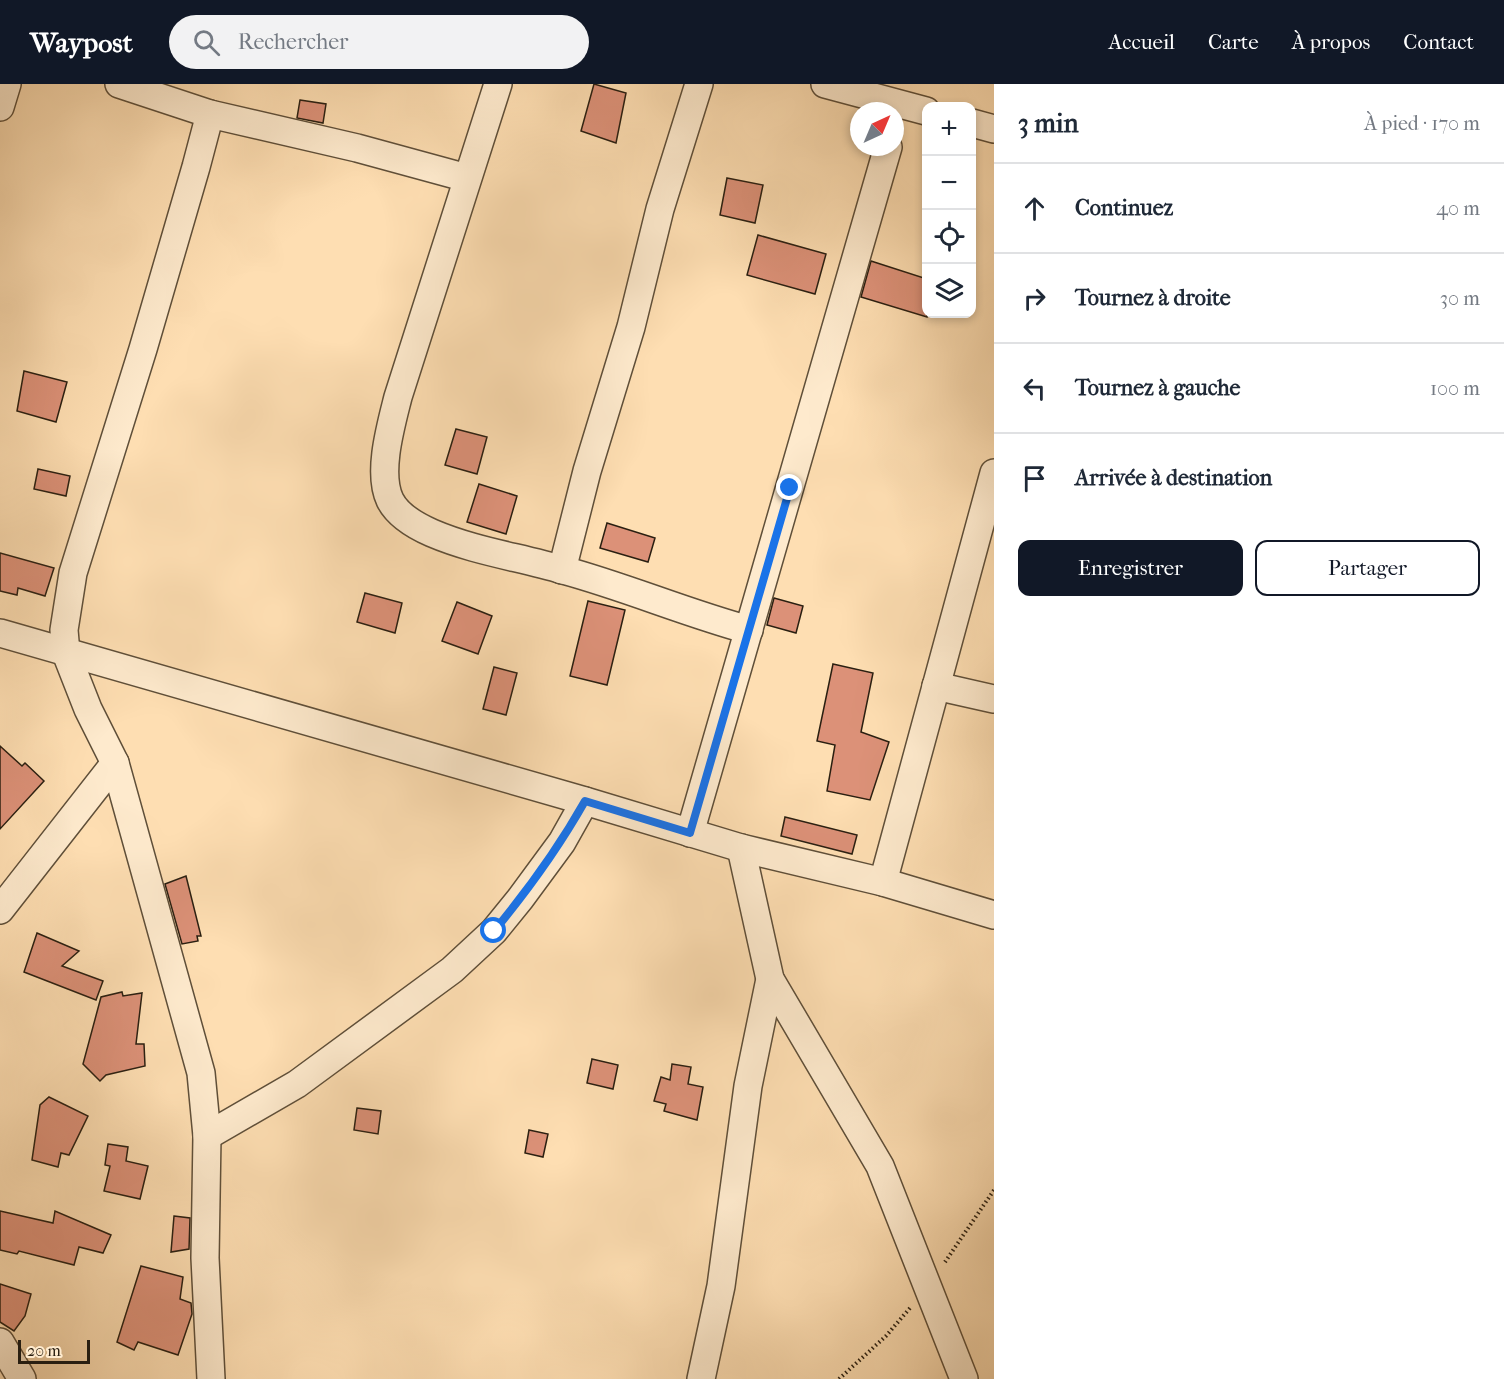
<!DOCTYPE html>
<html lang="fr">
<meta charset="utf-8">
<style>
body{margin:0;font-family:"IM FELL French Canon",serif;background:#f2f2f3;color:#1f2937}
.controls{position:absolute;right:18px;top:18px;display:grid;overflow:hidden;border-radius:12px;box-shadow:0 3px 9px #0003}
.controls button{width:54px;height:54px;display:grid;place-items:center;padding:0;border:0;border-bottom:2px solid #e0e1e3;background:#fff;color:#1f2937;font:30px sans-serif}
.compass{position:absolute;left:850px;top:18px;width:54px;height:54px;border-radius:50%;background:#fff;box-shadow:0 3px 9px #0003;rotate:44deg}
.scale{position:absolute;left:18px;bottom:15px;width:72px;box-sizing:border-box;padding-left:6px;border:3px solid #2a1f11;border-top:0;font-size:16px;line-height:21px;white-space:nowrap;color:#2a1f11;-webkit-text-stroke:4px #feeacd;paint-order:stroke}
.stop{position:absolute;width:18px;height:18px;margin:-14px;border:4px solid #1a73e8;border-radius:50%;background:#fff}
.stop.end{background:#1a73e8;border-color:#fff;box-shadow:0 2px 6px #0008}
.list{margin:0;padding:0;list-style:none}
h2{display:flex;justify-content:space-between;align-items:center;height:78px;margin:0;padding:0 24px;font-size:26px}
h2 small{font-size:20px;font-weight:400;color:#747a83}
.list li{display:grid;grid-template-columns:39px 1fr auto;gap:18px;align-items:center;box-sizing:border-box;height:90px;padding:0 24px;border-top:2px solid #e0e1e3}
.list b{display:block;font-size:22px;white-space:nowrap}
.list em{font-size:20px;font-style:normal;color:#747a83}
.actions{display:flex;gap:12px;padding:18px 24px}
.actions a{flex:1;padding:14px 0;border:2px solid #111827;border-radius:12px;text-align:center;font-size:21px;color:#111827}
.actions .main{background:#111827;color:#fff}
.icon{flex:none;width:33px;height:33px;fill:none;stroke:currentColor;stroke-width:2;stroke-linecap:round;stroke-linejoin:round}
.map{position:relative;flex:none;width:994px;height:1295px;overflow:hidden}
header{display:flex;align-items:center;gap:36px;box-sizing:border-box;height:84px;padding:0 30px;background:#111827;color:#fff}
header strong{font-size:28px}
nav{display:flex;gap:33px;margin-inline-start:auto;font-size:21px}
.search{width:420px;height:54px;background:#f2f2f3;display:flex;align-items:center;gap:15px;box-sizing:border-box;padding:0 21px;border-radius:33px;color:#747a83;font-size:22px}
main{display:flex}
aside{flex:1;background:#fff}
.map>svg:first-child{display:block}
.building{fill:#dc9178;stroke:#2a1f11;stroke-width:1.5}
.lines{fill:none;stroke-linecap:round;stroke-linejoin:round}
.street-casing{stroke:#5f4f39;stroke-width:30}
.path{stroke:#2a1f11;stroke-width:4;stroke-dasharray:1.5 3;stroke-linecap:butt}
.street{stroke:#feeacd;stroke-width:27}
.route{stroke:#1a73e8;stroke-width:8}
</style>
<header>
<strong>Waypost</strong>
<div class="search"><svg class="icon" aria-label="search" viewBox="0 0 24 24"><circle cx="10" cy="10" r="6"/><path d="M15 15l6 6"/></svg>Rechercher</div>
<nav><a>Accueil</a><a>Carte</a><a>À propos</a><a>Contact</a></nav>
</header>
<main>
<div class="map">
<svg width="994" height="1295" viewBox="0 0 994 1295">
<rect width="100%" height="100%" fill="#fedeb2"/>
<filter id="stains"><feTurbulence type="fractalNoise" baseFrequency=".00333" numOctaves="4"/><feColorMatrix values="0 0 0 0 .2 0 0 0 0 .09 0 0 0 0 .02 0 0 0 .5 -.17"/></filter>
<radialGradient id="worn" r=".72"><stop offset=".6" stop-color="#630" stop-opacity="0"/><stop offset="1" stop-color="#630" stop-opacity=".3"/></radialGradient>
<!-- building -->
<g class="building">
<polygon points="594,0 626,9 616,59 581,47"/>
<polygon points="300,16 326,20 323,39 297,34"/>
<polygon points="727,94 763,101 755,139 720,131"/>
<polygon points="758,151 826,170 815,210 747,191"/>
<polygon points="871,177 927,195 927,233 861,213"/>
<polygon points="24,287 67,298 56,338 17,327"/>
<polygon points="456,345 487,353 477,390 445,381"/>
<polygon points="38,385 70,392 66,412 34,405"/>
<polygon points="479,400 517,412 506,450 467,438"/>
<polygon points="607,439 655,454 648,478 600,464"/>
<polygon points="0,469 54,484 45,512 18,504 17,511 0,507"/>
<polygon points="365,509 402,519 395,549 357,538"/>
<polygon points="774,514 803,522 796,549 767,541"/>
<polygon points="588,517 625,526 607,601 570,592"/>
<polygon points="457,518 492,532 478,570 442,557"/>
<polygon points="833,580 873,589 861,648 889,658 870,716 827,707 835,661 817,657"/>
<polygon points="494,583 517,589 506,631 483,625"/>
<polygon points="0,662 22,682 25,679 44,697 0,745"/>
<polygon points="785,733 857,751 852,770 781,752"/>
<polygon points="186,792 201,852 197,852 198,857 182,860 165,800"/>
<polygon points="37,849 79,867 62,882 103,897 96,916 24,888"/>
<polygon points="122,908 123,912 142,909 136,960 144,960 145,982 106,991 100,997 83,980 101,913"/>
<polygon points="592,975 618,981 613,1005 587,999"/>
<polygon points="672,980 691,983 688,1000 703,1003 697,1036 664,1027 666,1020 654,1017 661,993 670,996"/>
<polygon points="49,1013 88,1032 69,1071 61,1069 58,1083 32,1076 40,1021"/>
<polygon points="357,1024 381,1027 378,1050 354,1046"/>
<polygon points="529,1046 548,1050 543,1073 525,1069"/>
<polygon points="108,1060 128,1063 126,1077 148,1082 140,1115 104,1107 110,1082 105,1081"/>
<polygon points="0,1127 53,1139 55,1127 111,1151 103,1169 79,1163 74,1181 19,1167 17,1170 0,1166"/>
<polygon points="174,1132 190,1134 189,1165 171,1168"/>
<polygon points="141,1182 183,1193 180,1215 191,1219 192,1230 178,1271 138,1258 134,1266 117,1258"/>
<polygon points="0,1200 31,1210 25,1232 14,1247 0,1238"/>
</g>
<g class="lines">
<!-- street casing -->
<g class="street-casing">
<g id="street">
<polyline points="119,0 210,30 357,64 467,94"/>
<path d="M498 0 398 313C391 341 377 389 390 416 398 432 416 442 432 449 474 467 519 473 563 486 626 503 686 529 749 546"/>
<polyline points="825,0 926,27"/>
<polyline points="0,23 7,0"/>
<polyline points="210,30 196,83 143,265 73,489 64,546 66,569 88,625 115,679 201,989 207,1052 205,1174 211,1295"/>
<polyline points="972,39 994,45"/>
<polyline points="562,486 587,387 631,243 660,125 699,0"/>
<polyline points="0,549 585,717 741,764 883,798 994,831"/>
<polyline points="936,602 994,615"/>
<polyline points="690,749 888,63"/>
<polyline points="741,764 770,895 880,1082 964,1295"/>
<polyline points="883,798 994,389"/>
<polyline points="0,826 115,679"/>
<polyline points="207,1052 297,1000 452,886 494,847 520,815 562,758 585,717"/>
<polyline points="0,1258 22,1295"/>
<polyline points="701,1295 721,1202 748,1002 770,895"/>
</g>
</g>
<!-- path -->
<g class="path">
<polyline points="945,1178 994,1106"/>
<polyline points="839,1295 886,1252 910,1224"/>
</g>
<!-- street -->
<use href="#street" class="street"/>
</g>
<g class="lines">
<!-- route -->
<path class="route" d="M494 847C528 806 559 763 585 717L690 749 790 404"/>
</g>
<rect width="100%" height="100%" filter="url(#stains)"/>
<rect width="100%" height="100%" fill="url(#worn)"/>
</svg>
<div class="controls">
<button>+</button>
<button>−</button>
<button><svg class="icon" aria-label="locate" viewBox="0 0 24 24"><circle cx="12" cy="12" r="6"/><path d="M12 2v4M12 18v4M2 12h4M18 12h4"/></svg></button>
<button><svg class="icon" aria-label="layers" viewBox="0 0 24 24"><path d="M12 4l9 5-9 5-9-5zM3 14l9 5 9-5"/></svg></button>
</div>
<svg class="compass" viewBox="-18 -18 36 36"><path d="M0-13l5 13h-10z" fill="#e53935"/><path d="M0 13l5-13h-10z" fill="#747a83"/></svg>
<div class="scale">20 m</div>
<div class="stop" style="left:494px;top:847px"></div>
<div class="stop end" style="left:790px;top:404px"></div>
</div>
<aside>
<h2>3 min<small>À pied · 170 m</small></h2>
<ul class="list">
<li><svg class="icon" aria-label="ahead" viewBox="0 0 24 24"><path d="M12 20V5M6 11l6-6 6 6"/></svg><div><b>Continuez</b></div><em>40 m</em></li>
<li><svg class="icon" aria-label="right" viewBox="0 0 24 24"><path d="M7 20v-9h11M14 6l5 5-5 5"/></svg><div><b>Tournez à droite</b></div><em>30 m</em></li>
<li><svg class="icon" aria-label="left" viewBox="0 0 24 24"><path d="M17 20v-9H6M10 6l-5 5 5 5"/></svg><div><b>Tournez à gauche</b></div><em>100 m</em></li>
<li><svg class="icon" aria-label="arrive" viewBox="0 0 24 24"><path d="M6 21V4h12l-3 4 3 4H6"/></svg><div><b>Arrivée à destination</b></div></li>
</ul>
<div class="actions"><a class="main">Enregistrer</a><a>Partager</a></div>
</aside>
</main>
